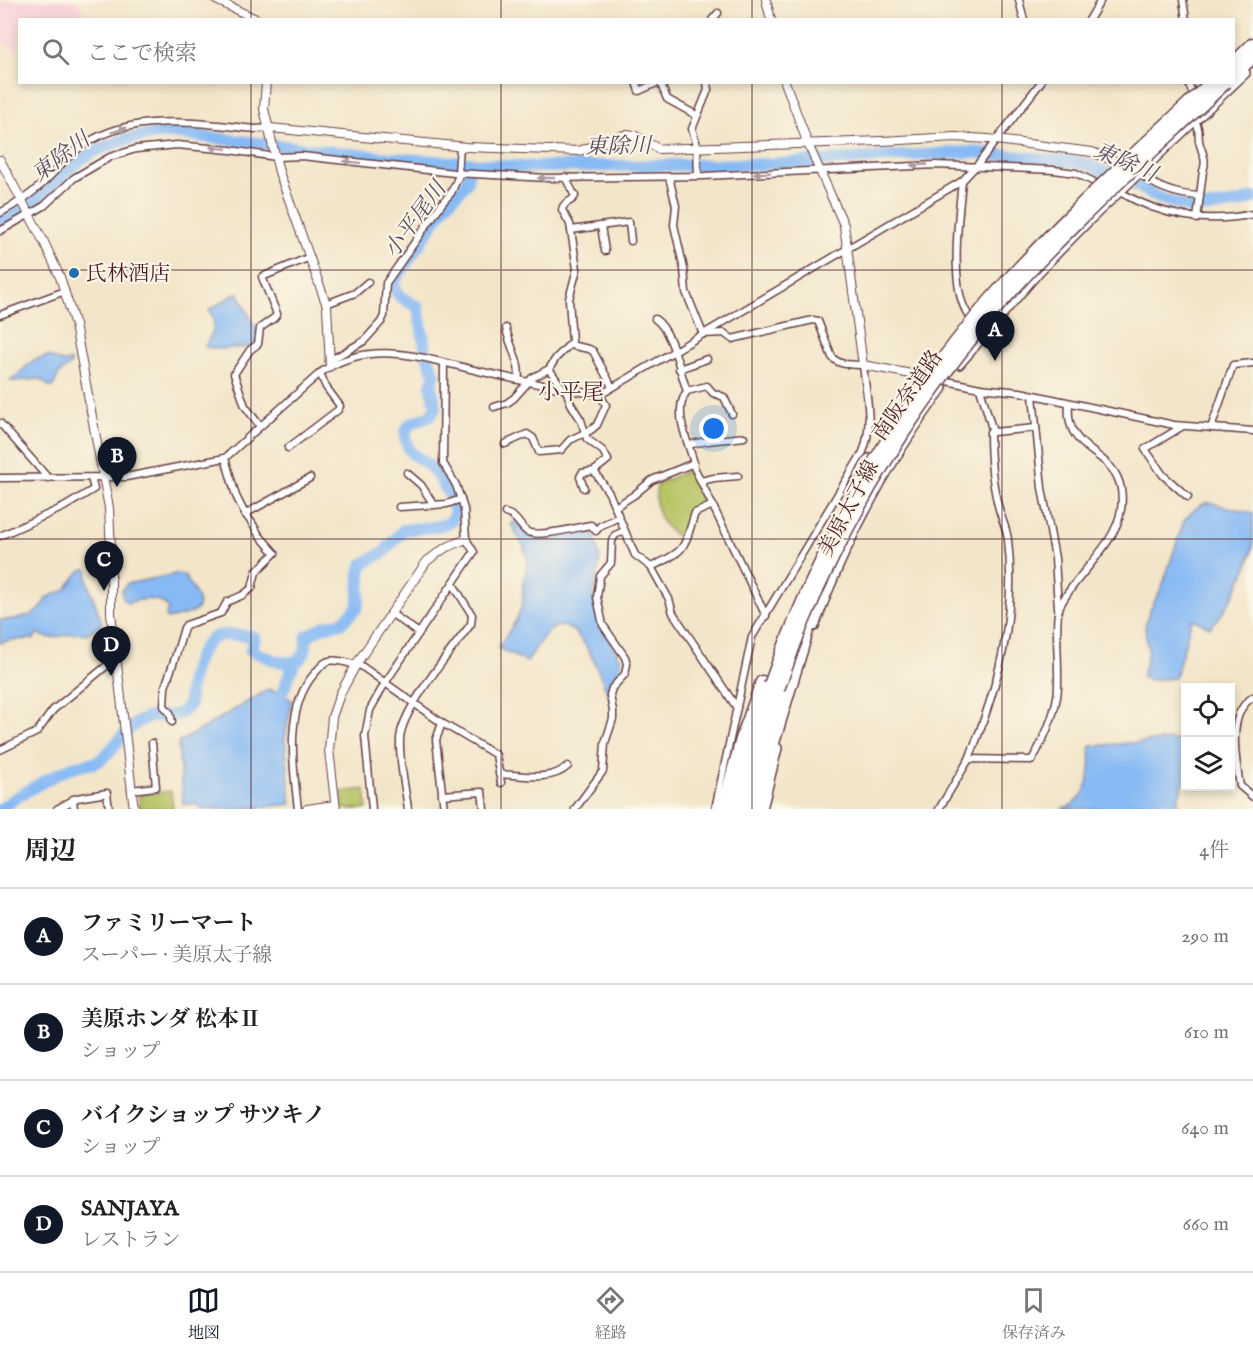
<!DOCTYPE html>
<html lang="ja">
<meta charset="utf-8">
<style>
body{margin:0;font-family:"IM FELL English","Noto Serif JP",serif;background:#f6f6f6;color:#222}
.controls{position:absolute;right:18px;bottom:18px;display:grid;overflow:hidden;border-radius:0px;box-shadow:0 3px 9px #0003}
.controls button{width:54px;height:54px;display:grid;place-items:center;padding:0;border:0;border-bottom:2px solid #e0e0e0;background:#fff;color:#222;font:30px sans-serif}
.you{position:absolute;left:714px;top:429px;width:21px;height:21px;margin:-15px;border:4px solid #fff;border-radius:50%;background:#1a73e8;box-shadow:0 0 0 9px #1a73e833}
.badge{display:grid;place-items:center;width:39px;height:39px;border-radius:50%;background:#111827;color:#fff;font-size:20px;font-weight:700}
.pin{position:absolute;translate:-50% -50px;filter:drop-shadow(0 2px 3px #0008)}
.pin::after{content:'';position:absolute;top:32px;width:21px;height:18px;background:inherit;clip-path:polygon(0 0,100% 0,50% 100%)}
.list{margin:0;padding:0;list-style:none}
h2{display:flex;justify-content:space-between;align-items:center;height:78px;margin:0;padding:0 24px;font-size:26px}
h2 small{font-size:20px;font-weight:400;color:#767676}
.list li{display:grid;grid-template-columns:39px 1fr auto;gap:18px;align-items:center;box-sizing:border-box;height:96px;padding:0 24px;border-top:2px solid #e0e0e0}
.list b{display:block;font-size:22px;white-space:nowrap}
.list p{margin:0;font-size:20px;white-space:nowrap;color:#767676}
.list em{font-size:20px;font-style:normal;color:#767676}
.icon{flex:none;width:33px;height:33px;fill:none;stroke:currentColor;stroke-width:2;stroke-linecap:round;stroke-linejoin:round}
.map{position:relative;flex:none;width:1253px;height:809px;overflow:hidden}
.search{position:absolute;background:#fff;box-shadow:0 3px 9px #0003;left:18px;right:18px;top:18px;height:66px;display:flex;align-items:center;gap:15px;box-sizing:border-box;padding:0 21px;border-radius:0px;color:#767676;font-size:22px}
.sheet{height:462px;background:#fff}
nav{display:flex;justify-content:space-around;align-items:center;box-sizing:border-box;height:84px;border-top:2px solid #e0e0e0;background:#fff;font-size:16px;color:#767676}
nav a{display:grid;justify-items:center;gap:3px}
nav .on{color:#111827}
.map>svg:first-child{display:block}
.built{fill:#f7cfd5}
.green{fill:#b7c465;stroke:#807248;stroke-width:1.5}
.water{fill:#87baf4;stroke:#686c90;stroke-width:1.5}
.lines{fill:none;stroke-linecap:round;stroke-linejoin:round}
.river{stroke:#87baf4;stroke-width:12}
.minor-casing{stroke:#633d43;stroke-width:9}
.tertiary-casing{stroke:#633d43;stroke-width:10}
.primary-casing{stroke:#633d43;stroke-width:12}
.motorway-casing{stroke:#633d43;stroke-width:15}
.minor{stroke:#fff;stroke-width:6}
.tertiary{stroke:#fff;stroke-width:8}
.primary{stroke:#fff;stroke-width:9}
.motorway{stroke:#fff;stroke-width:12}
.motorway-bridge-casing{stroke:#633d43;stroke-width:15;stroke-linecap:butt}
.motorway-bridge{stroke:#fff;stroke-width:12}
.oneway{fill:#ae9aa0}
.grid{fill:none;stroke:#4a1f2b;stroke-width:1.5;stroke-opacity:0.55}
.poi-dot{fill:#1f6fb2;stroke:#fcf5e5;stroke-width:2}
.labels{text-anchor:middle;stroke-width:4.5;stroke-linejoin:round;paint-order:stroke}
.poi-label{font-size:21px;fill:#4a1f2b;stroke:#fcf5e5;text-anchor:start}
.street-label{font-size:21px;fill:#4a1f2b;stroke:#fcf5e5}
.water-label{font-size:22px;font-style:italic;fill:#5c4e67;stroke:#fcf5e5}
.neighbourhood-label{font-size:22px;fill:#4a1f2b;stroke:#fcf5e5}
</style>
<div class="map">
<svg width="1253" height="809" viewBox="0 0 1253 809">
<rect width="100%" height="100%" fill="#fcf5e5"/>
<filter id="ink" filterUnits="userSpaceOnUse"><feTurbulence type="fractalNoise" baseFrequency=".0167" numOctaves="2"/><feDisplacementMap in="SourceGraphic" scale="12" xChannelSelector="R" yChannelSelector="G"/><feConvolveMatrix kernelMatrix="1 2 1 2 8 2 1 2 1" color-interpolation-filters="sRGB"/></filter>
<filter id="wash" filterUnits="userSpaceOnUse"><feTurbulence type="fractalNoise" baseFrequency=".008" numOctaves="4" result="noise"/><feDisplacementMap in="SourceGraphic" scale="24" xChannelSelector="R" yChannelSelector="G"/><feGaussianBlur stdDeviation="1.35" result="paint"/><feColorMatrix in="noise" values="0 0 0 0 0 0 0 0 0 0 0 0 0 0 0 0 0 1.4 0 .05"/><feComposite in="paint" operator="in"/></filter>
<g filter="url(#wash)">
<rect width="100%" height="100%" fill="#f2e5c9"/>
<!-- built -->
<polygon class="built" points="0,0 75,0 81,6 88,19 20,20 19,53 0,41"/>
<!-- green -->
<g class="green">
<path d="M687 471 704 503 692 509 679 538C660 525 651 506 658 484Z"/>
<polygon points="365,789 367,809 343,809 341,792"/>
<polygon points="171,791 173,809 140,809 139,795"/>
</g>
<!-- water -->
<g class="water">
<path d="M238 292 256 329 257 341 250 347 221 349 205 347C212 331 219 328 209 310Z"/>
<polygon points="48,356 62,362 71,361 71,364 58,375 53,387 50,387 40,379 10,381 34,360"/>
<path d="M1205 503H1211L1253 513C1253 523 1253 535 1253 545 1251 566 1226 613 1210 627L1192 619 1175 678 1150 680 1142 678 1148 651 1145 628 1148 614 1162 587 1184 521 1196 508Z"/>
<path d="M516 521 527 535 533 536 592 526 600 558 594 594 600 624 621 660C621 676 611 680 608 694 600 676 577 606 549 631 540 639 533 653 527 662L498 648 517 619 523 602V584L528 563 524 547 511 524Z"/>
<path d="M85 569 88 570 87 579 101 620V625L86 634C66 629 54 645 37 633L34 639 10 640 0 643V620C15 620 43 616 46 598L65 590 80 571Z"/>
<path d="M176 574 184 575C205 608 207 611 167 619L166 617 168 608C159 596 140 599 127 603L123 599 122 590 127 584Z"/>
<polygon points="269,689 292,700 285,739 291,804 243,809 199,809 198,804 183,804 178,743"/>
<path d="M1185 739V780L1178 799V809H1061C1090 802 1092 771 1090 746Z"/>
</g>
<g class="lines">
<!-- river -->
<g class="river">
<path d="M0 221C11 216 23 211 33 203 48 192 60 176 74 165 102 143 136 135 171 133L378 157 522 167 771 164 970 152 1083 163 1127 180 1159 198 1191 208 1212 207 1239 203 1253 198"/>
<polyline points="281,695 295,662"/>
<path d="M1 809C14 797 56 774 73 767 82 764 93 765 100 760 115 750 123 728 144 719 160 711 177 723 190 704 187 686 197 643 218 636 227 633 241 636 252 636L255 638 251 650C265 657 297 674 305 651 306 647 306 641 307 636L325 626 341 623 350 615 357 608 359 600 360 572 363 564 384 552 403 530C417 528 436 529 448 523 467 513 437 473 427 464 423 460 417 458 412 453 408 449 404 438 406 432 408 421 419 421 427 417 431 415 434 410 436 407L431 385 435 375 426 353 418 307C406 300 394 297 394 282L445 206 466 184 471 163"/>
</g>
</g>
</g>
<g filter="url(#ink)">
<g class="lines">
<!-- minor casing -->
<g class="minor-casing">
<g id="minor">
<polyline points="1019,0 1024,20"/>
<polyline points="1183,0 1186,20"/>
<polyline points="712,20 718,13"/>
<polyline points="1089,20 1101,0"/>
<polyline points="636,82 639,91 659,82"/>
<polyline points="660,82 667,99 696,115"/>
<polyline points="1188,82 1193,95"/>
<path d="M1195 121C1200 128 1198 133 1199 141 1201 152 1208 159 1203 171L1197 219"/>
<polyline points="458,173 460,146"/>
<path d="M1139 173C1156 188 1178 195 1200 196"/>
<polyline points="698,176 697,145 692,129 708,90 707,82"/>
<polyline points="669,177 676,206 674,225 684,269 686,292 703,334"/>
<path d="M962 181C959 213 948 292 970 317"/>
<path d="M1120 192C1161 216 1207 224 1253 214"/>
<path d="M0 213C15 205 29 196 41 185 53 174 62 162 74 152 125 110 195 123 255 129L270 128"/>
<polyline points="601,226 605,251"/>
<polyline points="571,230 629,222 631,241"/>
<polyline points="0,231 44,206 74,178 110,157 136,149 177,145 230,150 276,157 302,156 454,173 548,178 704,176 936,165 1054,170 1076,173 1096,183"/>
<polyline points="326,304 355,293 368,282"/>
<polyline points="0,315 65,291"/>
<path d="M655 319C672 330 680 372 687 391"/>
<path d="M506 328C509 345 522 364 518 380"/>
<path d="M703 334 724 333 732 339 813 320 818 321 832 357C839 366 851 364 863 365 866 394 874 424 863 452L752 637 715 809"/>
<polyline points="570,345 589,349 593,351 612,387"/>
<polyline points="329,361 364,341 381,322 384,316 386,283 443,202 451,193 460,173"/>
<polyline points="549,369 563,389"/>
<polyline points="679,369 707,359"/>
<polyline points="947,381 980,388 1020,392 1174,425 1253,431"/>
<polyline points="980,388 993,432 1036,428"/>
<polyline points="566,390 571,404 581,420 587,439 603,451 608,460 594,471"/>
<polyline points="1033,395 1042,488 1055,558 1058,608"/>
<path d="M494 407 507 403 514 398 532 378 549 369 556 358 572 342 569 299 577 269 570 224 562 210C563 201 572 203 575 196L565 177"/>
<polyline points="0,423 48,478"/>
<polyline points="260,426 245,406 234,374 250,350 258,344 260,328 274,318 277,314 262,277 310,257"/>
<polyline points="1183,426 1145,449 1163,475 1188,497"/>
<polyline points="1211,428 1233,365 1253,363"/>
<polyline points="505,444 527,434 533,438 539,452 561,450 570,440 591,430 597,425 606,405 600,395"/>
<path d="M689 445C707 439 725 440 744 437"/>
<polyline points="288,448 338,410 340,406 326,387 320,373"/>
<polyline points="692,463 766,616"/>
<polyline points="407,473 421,485 434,505"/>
<path d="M0 478 126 477 225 458 320 373C372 336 428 360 483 372 522 381 560 389 600 395L962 181 978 164 1041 82"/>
<polyline points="701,481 714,478 738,476"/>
<polyline points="584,488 580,477 582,473 594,471 609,493 635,555 651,567 669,599 673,613 737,708"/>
<polyline points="399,507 447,504 461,499"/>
<path d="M615 507 634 495 652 480 694 463C688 441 672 411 687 391L707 386 713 393 724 397 732 414"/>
<path d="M505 513C517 516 518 524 526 531 536 539 578 527 591 525L596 531 600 526 619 517"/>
<polyline points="245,514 310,478"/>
<polyline points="0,536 64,507 94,489 91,478"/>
<path d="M651 567C687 550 683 550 695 513L713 505"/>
<polyline points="392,614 419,633"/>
<polyline points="357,663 442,723 496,755 501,783"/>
<path d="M1253 697C1226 713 1236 761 1240 786L1253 797"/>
<polyline points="172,722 170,713 164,706 165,687 175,658 184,628 186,625 221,613 227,602 243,595 252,588 256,572 275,553 259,535 252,523 245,514 236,496 225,458"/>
<polyline points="442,723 436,740 444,809"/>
<polyline points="0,750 37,732 53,710 116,658"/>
<path d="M969 759C998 687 1017 618 1008 540 1007 529 1002 520 999 509 992 484 990 459 990 432H993"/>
<path d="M499 774C521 775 551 782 568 766"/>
<polyline points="1192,787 1200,786"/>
<polyline points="131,790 156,787 152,743"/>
<polyline points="442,795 482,792 484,809"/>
<polyline points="73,799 74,809"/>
<polyline points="57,809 77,798 107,793 109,809"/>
<path d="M298 809C293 767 284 707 315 673 319 669 323 662 329 661 337 659 348 663 356 665"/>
<polyline points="372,809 365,736 370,710 385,683 474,552 466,539 464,509 456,485 443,463 444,363"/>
<path d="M408 809C405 786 399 762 400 739 401 710 452 650 471 624L472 615 453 584"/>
<polyline points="575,809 603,771 605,743 613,719 613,711 610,695 612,688 625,674 627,664 625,657 603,625 597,597 600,576 611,563 612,541 615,535 624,531"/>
<path d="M939 809 969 759 1032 760C1043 741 1053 719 1057 697 1061 677 1053 619 1060 606 1079 567 1129 539 1121 489 1114 448 1064 455 1069 404"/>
</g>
</g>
<!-- tertiary casing -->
<g class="tertiary-casing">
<g id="tertiary">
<polyline points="216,0 258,20"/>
<polyline points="766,0 771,20"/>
<polyline points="266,82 264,109 279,172 327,306 330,366"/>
<polyline points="785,82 808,144 844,225 863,365 933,378"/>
<polyline points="270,128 466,147 579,151 627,134 634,135 659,149 882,141 955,137 988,139 1092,152 1117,162"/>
<polyline points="0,160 44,242 60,277 75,325 109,508 111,552 111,613 134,809"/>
<polyline points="307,809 335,805"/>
<polyline points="336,809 329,750 332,717 340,694 357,663 427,561 445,548 466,539"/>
</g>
</g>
<!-- primary casing -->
<g class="primary-casing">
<g id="primary">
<polyline points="959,364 1039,271 1089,220 1245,73"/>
<polyline points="854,486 869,459"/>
<path d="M814 626C845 541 888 461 942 388"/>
<polyline points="762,809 777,748"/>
</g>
</g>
<!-- motorway casing -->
<g class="motorway-casing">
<g id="motorway">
<polyline points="1234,63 1253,44"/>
<polyline points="1234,75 1253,57"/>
<polyline points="723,809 742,739 762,682"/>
<polyline points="734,809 752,740 770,685"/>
<polyline points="744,809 778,689"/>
<polyline points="753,809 812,614"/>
</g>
</g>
<!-- minor -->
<use href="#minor" class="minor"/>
<!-- tertiary -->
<use href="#tertiary" class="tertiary"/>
<!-- primary -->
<use href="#primary" class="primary"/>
<!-- motorway -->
<use href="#motorway" class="motorway"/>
<!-- motorway-bridge casing -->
<g class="motorway-bridge-casing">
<g id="motorway-bridge">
<path d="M770 685C820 546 890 418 986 305 1055 225 1135 154 1212 82"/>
<path d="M778 689C787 666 794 643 804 620 851 509 915 405 993 312 1064 229 1147 157 1226 82"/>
</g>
</g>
<!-- motorway-bridge -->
<use href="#motorway-bridge" class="motorway-bridge"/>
</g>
<!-- one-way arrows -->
<defs><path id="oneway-solid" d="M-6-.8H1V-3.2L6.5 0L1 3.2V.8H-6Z" transform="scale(1.5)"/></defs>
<g class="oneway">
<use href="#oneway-solid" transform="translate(119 130) rotate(-17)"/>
<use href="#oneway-solid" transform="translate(218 148) rotate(-174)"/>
<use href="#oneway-solid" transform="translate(352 162) rotate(-174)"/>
<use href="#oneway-solid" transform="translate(919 165) rotate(177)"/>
<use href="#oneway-solid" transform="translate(762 173) rotate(177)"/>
<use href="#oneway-solid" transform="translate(546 178) rotate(-180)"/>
</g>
</g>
<!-- grid -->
<path class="grid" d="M251 0V20M501 0V20M752 0V20M1002 0V20M251 82V809M501 82V809M752 82V809M1002 82V809M0 270H1253M0 539H1253"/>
<!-- markers -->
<circle class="poi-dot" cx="74" cy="273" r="6"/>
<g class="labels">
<!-- poi labels -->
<g class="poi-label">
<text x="86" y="280">氏林酒店</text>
</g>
<!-- street labels -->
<g class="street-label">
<text transform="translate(907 395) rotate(-55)" y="7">南阪奈道路</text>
<text transform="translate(848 508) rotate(-62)" y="7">美原太子線</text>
</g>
<!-- water labels -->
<g class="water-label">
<text transform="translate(618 145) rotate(-1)" y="8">東除川</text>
<text transform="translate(60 156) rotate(-37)" y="8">東除川</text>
<text transform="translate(1126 161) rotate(24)" y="8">東除川</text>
<text transform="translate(414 219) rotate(-54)" y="8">小平尾川</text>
</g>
<!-- neighbourhood labels -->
<g class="neighbourhood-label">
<text x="571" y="399">小平尾</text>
</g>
</g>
</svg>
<div class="controls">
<button><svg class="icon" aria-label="locate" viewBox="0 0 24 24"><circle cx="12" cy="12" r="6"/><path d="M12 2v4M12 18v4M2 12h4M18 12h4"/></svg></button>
<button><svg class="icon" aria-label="layers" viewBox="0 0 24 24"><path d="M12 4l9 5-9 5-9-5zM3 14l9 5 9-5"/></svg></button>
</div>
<div class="you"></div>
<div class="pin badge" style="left:995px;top:361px">A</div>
<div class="pin badge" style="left:117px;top:487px">B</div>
<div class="pin badge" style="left:104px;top:591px">C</div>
<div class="pin badge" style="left:111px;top:676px">D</div>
<div class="search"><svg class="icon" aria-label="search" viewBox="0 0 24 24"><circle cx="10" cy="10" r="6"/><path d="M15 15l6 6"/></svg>ここで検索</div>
</div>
<section class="sheet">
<h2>周辺<small>4件</small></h2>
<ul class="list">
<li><span class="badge">A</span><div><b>ファミリーマート</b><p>スーパー · 美原太子線</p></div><em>290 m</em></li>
<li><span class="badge">B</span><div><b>美原ホンダ 松本Ⅱ</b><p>ショップ</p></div><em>610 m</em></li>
<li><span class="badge">C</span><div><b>バイクショップ サツキノ</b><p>ショップ</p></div><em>640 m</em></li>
<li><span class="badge">D</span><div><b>SANJAYA</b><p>レストラン</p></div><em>660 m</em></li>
</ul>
</section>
<nav>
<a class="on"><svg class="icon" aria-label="map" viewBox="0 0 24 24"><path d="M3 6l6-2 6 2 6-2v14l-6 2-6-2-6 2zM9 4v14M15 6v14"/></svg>地図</a>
<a><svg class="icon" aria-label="directions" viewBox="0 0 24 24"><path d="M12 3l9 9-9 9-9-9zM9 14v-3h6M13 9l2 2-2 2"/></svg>経路</a>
<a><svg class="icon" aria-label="saved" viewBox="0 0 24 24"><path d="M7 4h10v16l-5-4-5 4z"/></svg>保存済み</a>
</nav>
